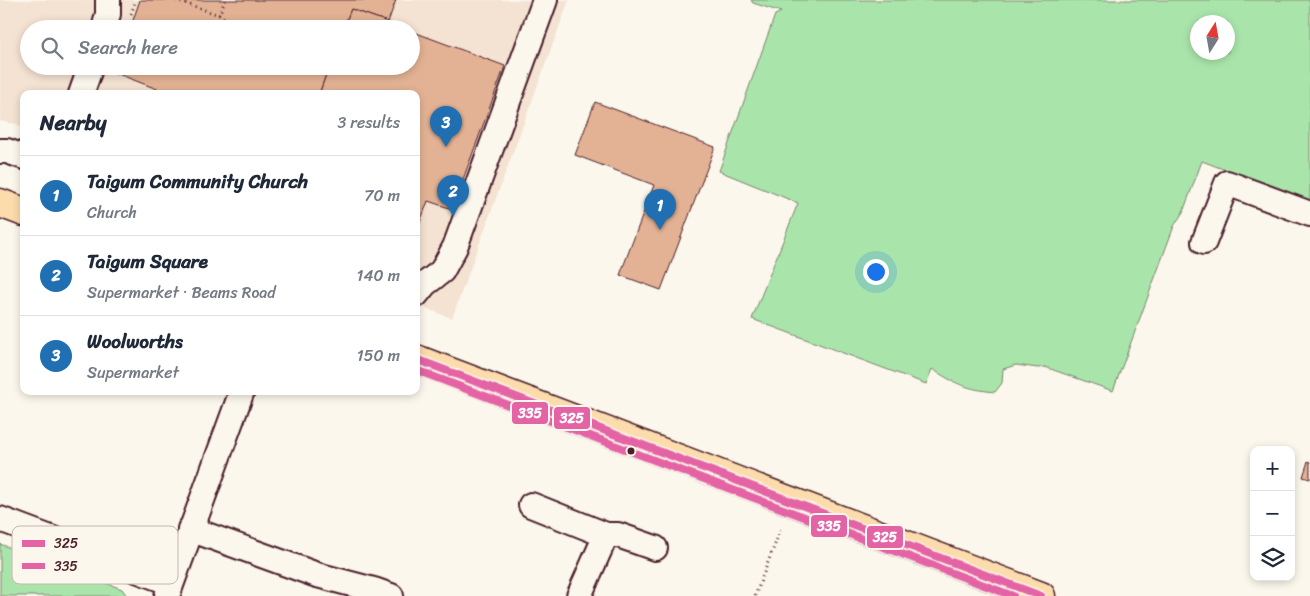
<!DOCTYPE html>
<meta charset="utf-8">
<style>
body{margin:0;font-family:Sriracha,sans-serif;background:#f6f6f7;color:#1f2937}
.controls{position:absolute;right:15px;bottom:15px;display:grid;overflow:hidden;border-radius:10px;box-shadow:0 2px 8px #0003}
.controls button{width:45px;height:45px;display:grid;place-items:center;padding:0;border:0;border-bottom:1px solid #e0e1e3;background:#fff;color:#1f2937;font:25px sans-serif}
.compass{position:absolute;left:1190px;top:15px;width:45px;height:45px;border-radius:50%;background:#fff;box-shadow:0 2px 8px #0003;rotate:11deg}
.you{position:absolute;left:875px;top:271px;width:18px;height:18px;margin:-12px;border:4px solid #fff;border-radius:50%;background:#1a73e8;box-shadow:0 0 0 8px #1a73e833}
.badge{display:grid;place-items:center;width:32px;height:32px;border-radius:50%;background:#1f6fb2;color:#fff;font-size:16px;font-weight:700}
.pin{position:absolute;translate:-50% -41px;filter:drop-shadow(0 1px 2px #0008)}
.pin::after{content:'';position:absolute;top:26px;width:18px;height:15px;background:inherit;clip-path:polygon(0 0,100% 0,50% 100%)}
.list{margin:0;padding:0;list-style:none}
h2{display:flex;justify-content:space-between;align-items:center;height:65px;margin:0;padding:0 20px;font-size:21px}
h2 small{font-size:16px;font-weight:400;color:#747a83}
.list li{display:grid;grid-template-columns:32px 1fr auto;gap:15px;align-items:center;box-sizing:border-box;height:80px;padding:0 20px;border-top:1px solid #e0e1e3}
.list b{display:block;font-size:19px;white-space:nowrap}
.list p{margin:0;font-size:16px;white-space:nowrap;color:#747a83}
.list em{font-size:16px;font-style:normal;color:#747a83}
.icon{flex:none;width:28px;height:28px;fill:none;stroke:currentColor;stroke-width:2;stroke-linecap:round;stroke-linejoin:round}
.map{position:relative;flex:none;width:1310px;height:596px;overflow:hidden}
.search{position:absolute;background:#fff;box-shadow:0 2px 8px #0003;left:20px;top:20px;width:400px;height:55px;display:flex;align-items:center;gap:12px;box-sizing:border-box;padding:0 18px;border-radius:28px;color:#747a83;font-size:19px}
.panel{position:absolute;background:#fff;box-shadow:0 2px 8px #0003;left:20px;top:90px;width:400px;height:305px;border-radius:10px}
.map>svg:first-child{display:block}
.built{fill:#f4e2d2;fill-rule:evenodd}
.green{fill:#a9e5ab;stroke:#7a826b;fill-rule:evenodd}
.building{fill:#e3b294;stroke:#4a1f2b}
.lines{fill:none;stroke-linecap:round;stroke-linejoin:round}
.minor-casing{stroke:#4a1f2b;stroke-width:28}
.major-casing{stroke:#4a1f2b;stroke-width:31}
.path{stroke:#4a1f2b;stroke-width:3;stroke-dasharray:1 4;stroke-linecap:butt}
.minor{stroke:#fbf7ec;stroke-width:24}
.major{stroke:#fcdcac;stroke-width:28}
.bus-1-casing{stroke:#fbf7ec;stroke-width:11}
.bus-2-casing{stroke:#fbf7ec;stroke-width:11}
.bus-1{stroke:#e463a4;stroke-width:8}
.bus-2{stroke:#e463a4;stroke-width:8}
.bus-dot{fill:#4a1f2b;stroke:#fbf7ec;stroke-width:2}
.key{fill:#fbf7ec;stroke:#c6b6b2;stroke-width:1}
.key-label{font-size:14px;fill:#4a1f2b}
.line-badge{stroke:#fbf7ec;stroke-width:2}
.badge-label{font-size:14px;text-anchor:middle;font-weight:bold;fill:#fff}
</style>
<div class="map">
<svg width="1310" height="596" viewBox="0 0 1310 596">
<rect width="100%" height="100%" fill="#fbf7ec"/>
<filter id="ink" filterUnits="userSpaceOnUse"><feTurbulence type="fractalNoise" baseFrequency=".02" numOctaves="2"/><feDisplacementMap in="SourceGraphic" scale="10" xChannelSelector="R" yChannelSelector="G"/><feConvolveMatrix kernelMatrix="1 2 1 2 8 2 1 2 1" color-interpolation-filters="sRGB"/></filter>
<g filter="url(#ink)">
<!-- built -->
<path class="built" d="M0 0H569L452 318 416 305V94H24V128L16 124 0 121ZM29 29H411V66H29Z"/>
<!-- green -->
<g class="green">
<path d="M751 0H1310V202L1202 161 1183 212 1174 226 1113 391 1045 367 1038 368 1016 365 1003 369 1002 383 995 392C966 389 956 384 932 369L926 384 752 319 798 203 719 171 775 15 781 12 753 3ZM1198 22H1228V52H1198Z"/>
<polygon points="0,544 122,589 127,596 0,596"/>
</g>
<!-- building -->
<g class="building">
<polygon points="140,0 396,0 388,22 351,9 343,29 130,29"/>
<polygon points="351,9 388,22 405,29 343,29"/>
<polygon points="411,31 505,66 452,209 428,201 416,233 416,94 319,94 329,66 411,66"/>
<polygon points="116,66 329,66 319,94 170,94 113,72"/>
<polygon points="595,102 715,147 661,290 620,275 654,185 575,155"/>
<polygon points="1308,461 1310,462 1310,479 1303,477"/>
</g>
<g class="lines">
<!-- minor casing -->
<g class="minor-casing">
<g id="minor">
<polyline points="104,29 108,14 108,0"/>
<polyline points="81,94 91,66"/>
<polyline points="0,151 7,151 24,157"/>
<polyline points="1204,242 1227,183 1310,214"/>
<polyline points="416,295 425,284 442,271 455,247 545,0"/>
<polyline points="531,505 606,535 618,535 655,548"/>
<polyline points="0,519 171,583"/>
<polyline points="190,529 317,575 374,590 391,596"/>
<polyline points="167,596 242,391"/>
<polyline points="579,596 606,535"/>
</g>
</g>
<!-- major casing -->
<g class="major-casing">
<g id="major">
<polyline points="0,203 24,212"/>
<polyline points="416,359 1041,596"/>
</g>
</g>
<!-- path -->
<g class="path">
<polyline points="176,0 219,15 244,29"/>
<polyline points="131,14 136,0"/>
<polyline points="219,15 225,0"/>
<polyline points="314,66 327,73"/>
<polyline points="755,596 782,526"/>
</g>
<!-- minor -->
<use href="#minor" class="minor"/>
<!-- major -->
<use href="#major" class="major"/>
<!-- bus-1 casing -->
<g class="bus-1-casing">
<polyline id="bus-1" points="416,359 1041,596"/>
</g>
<!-- bus-2 casing -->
<g class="bus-2-casing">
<polyline id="bus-2" points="416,370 1013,596"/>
</g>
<!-- bus-1 -->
<use href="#bus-1" class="bus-1"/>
<!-- bus-2 -->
<use href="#bus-2" class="bus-2"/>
</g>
</g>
<!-- markers -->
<circle class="bus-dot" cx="631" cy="451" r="4.5"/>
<!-- legend -->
<rect x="12" y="526" width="166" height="58" rx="8" class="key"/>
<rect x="22" y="540" width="23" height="7" fill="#e463a4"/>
<rect x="22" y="563" width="23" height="6" fill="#e463a4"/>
<g class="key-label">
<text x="54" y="548">325</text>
<text x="54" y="571">335</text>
</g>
<g class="line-badge">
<rect x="511" y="401" width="38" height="24" rx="5" fill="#e463a4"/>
<rect x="553" y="406" width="38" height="24" rx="5" fill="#e463a4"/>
<rect x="810" y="514" width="38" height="24" rx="5" fill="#e463a4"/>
<rect x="866" y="525" width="38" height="24" rx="5" fill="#e463a4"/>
</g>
<g class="badge-label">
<text x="530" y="418">335</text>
<text x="572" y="423">325</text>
<text x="829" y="531">335</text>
<text x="885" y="542">325</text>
</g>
</svg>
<div class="controls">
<button>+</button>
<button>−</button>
<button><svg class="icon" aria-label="layers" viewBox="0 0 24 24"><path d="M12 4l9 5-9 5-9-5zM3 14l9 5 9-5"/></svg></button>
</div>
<svg class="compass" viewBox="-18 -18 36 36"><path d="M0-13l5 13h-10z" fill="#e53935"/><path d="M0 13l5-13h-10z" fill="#747a83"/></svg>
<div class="you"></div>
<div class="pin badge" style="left:660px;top:230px">1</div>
<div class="pin badge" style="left:453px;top:216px">2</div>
<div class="pin badge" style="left:446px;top:147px">3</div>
<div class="search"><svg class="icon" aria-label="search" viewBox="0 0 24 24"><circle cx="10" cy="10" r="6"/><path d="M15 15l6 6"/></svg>Search here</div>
<section class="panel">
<h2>Nearby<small>3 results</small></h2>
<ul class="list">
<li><span class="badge">1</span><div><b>Taigum Community Church</b><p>Church</p></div><em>70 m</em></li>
<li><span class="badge">2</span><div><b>Taigum Square</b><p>Supermarket · Beams Road</p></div><em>140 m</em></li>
<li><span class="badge">3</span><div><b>Woolworths</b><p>Supermarket</p></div><em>150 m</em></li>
</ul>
</section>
</div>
